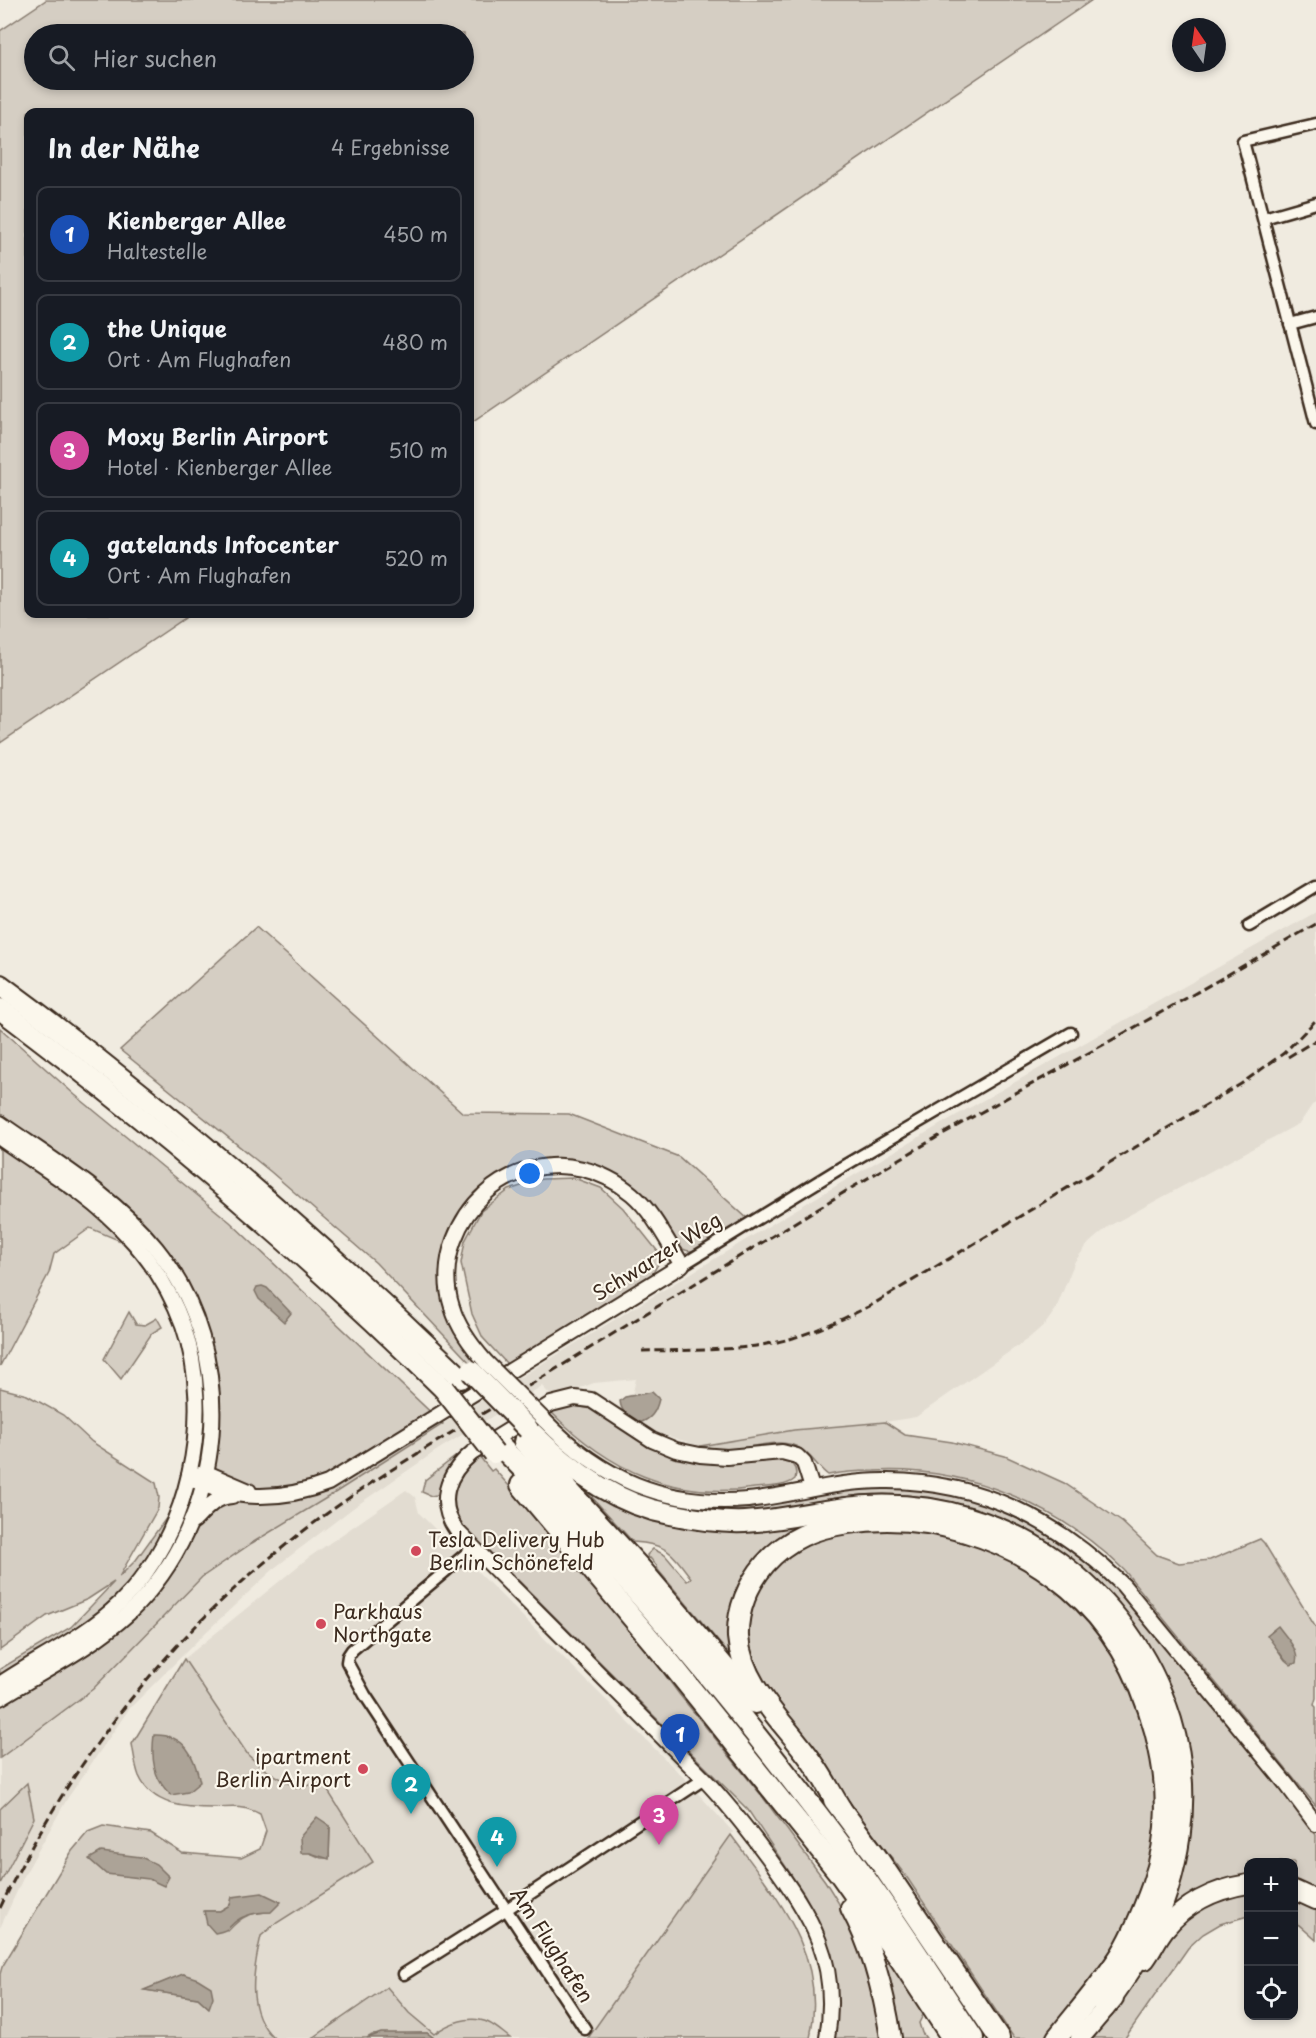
<!DOCTYPE html>
<html lang="de">
<meta charset="utf-8">
<style>
body{margin:0;font-family:"Playpen Sans",sans-serif;background:#20242c;color:#f1f3f6}
.controls{position:absolute;right:18px;bottom:18px;display:grid;overflow:hidden;border-radius:12px;box-shadow:0 3px 9px #0003}
.controls button{width:54px;height:54px;display:grid;place-items:center;padding:0;border:0;border-bottom:2px solid #363941;background:#171b24;color:#f1f3f6;font:30px sans-serif}
.compass{position:absolute;left:1172px;top:18px;width:54px;height:54px;border-radius:50%;background:#171b24;box-shadow:0 3px 9px #0003;rotate:347deg}
.you{position:absolute;left:530px;top:1174px;width:21px;height:21px;margin:-15px;border:4px solid #fff;border-radius:50%;background:#1a73e8;box-shadow:0 0 0 9px #1a73e833}
.badge{display:grid;place-items:center;width:39px;height:39px;border-radius:50%;background:#8c9099;color:#fff;font-size:20px;font-weight:700}
.pin{position:absolute;translate:-50% -50px;filter:drop-shadow(0 2px 3px #0008)}
.pin::after{content:'';position:absolute;top:32px;width:21px;height:18px;background:inherit;clip-path:polygon(0 0,100% 0,50% 100%)}
.list{margin:0;padding:0;list-style:none}
h2{display:flex;justify-content:space-between;align-items:center;height:78px;margin:0;padding:0 24px;font-size:26px}
h2 small{font-size:20px;font-weight:400;color:#9ea1a6}
.list li{display:grid;grid-template-columns:39px 1fr auto;gap:18px;align-items:center;box-sizing:border-box;height:96px;margin:0 12px 12px;padding:0 12px;border:2px solid #363941;border-radius:12px}
.list b{display:block;font-size:22px;white-space:nowrap}
.list p{margin:0;font-size:20px;white-space:nowrap;color:#9ea1a6}
.list em{font-size:20px;font-style:normal;color:#9ea1a6}
.icon{flex:none;width:33px;height:33px;fill:none;stroke:currentColor;stroke-width:2;stroke-linecap:round;stroke-linejoin:round}
.map{position:relative;flex:none;width:1316px;height:2038px;overflow:hidden}
.search{position:absolute;background:#171b24;box-shadow:0 3px 9px #0003;left:24px;top:24px;width:450px;height:66px;display:flex;align-items:center;gap:15px;box-sizing:border-box;padding:0 21px;border-radius:33px;color:#9ea1a6;font-size:22px}
.panel{position:absolute;background:#171b24;box-shadow:0 3px 9px #0003;left:24px;top:108px;width:450px;height:510px;border-radius:12px}
.map>svg:first-child{display:block}
.built{fill:#e2dcd1}
.green{fill:#d5cec3;stroke:#887c70;stroke-width:1.5;fill-rule:evenodd}
.water{fill:#aca397;stroke:#7f7367;stroke-width:1.5}
.lines{fill:none;stroke-linecap:round;stroke-linejoin:round}
.minor-casing{stroke:#3b2a1e;stroke-width:15}
.tertiary-casing{stroke:#3b2a1e;stroke-width:18}
.trunk-casing{stroke:#3b2a1e;stroke-width:22}
.motorway-casing{stroke:#3b2a1e;stroke-width:24}
.minor{stroke:#fbf7ec;stroke-width:10}
.tertiary{stroke:#fbf7ec;stroke-width:14}
.trunk{stroke:#fbf7ec;stroke-width:18}
.motorway{stroke:#fbf7ec;stroke-width:20}
.rail{stroke:#3b2a1e;stroke-width:3;stroke-dasharray:9 4.5;stroke-linecap:butt}
.tertiary-bridge-casing{stroke:#3b2a1e;stroke-width:18;stroke-linecap:butt}
.motorway-bridge-casing{stroke:#3b2a1e;stroke-width:24;stroke-linecap:butt}
.tertiary-bridge{stroke:#fbf7ec;stroke-width:14}
.motorway-bridge{stroke:#fbf7ec;stroke-width:20}
.poi-dot{fill:#d1495b;stroke:#fbf7ec;stroke-width:2}
.labels{text-anchor:middle;stroke-width:4.5;stroke-linejoin:round;paint-order:stroke}
.street-label{font-size:20px;fill:#3b2a1e;stroke:#fbf7ec}
.poi-label{font-size:20px;fill:#3b2a1e;stroke:#fbf7ec;text-anchor:start}
</style>
<div class="map">
<svg width="1316" height="2038" viewBox="0 0 1316 2038">
<rect width="100%" height="100%" fill="#f0ebe0"/>
<filter id="ink" filterUnits="userSpaceOnUse"><feTurbulence type="fractalNoise" baseFrequency=".0167" numOctaves="2"/><feDisplacementMap in="SourceGraphic" scale="12" xChannelSelector="R" yChannelSelector="G"/><feConvolveMatrix kernelMatrix="1 2 1 2 8 2 1 2 1" color-interpolation-filters="sRGB"/></filter>
<g filter="url(#ink)">
<!-- built -->
<g class="built">
<polygon points="1316,912 1316,1103 1312,1105 1300,1123 1109,1226 1089,1243 1075,1261 1056,1309 1046,1323 1029,1338 916,1417 885,1422 794,1430 700,1446 655,1432 639,1425 625,1415 620,1406 620,1402 633,1392 636,1379 594,1383 553,1398 542,1386 439,1449 353,1508 277,1566 207,1631 129,1709 67,1799 25,1874 0,1928 0,1884 34,1818 27,1783 0,1809 0,1758 92,1689 202,1577 252,1543 333,1494 443,1424 795,1210 948,1120"/>
<polygon points="406,1490 415,1497 419,1513 684,1778 733,1832 588,2038 510,2038 488,2022 448,2025 434,2034 409,2013 387,1987 313,2038 274,2038 268,2032 254,2003 252,1988 261,1936 275,1924 373,1862 307,1784 297,1788 264,1769 248,1755 184,1659 308,1558"/>
</g>
<!-- green -->
<g class="green">
<path d="M46 0H1092L470 424V112H28V614H191L0 743V31ZM34 34H464V80H34Z"/>
<path d="M256 927 463 1113 569 1114 679 1157 749 1220C736 1228 704 1252 690 1251 683 1251 678 1246 673 1242L596 1167 575 1160 543 1161 509 1171 482 1187 455 1221 448 1241 444 1287 478 1361 472 1365 376 1263 271 1172 120 1050Z"/>
<polygon points="0,1028 75,1095 230,1222 443,1424 333,1494 252,1543 202,1577 93,1689 0,1758 0,1669 71,1627 114,1582 88,1599 47,1616 0,1650 0,1388 27,1395 63,1415 92,1442 156,1483 159,1497 158,1508 119,1577 136,1560 177,1503 187,1460 191,1417 188,1374 179,1334 153,1275 128,1244 90,1228 54,1254 49,1273 0,1366"/>
<polygon points="574,1178 601,1188 623,1208 659,1253 658,1264 649,1280 508,1365 483,1338 472,1314 461,1263 465,1241 481,1211 509,1190 542,1179"/>
<polygon points="129,1312 136,1324 145,1325 157,1318 162,1327 152,1333 121,1379 104,1359"/>
<path d="M569 1405 593 1409 647 1442 784 1459C794 1463 798 1469 795 1479 786 1487 767 1487 755 1488 672 1500 609 1470 551 1412L561 1406Z"/>
<path d="M885 1422 905 1435 952 1442 1005 1456 1064 1483 1122 1522 1157 1555 1179 1563 1210 1560 1260 1539 1264 1543 1316 1628V1698L1314 1705 1316 1707V1806L1124 1570C1058 1505 968 1466 874 1471 858 1471 843 1472 828 1475 818 1468 812 1456 801 1449 784 1437 761 1446 742 1448 728 1450 714 1449 700 1446L794 1430Z"/>
<path d="M553 1437 574 1457 606 1477 688 1505 716 1507 868 1486 939 1490 1007 1510 1063 1541 1120 1590 1299 1810 1316 1835V1895L1294 1885V1862H1248V1879L1166 1917C1164 1852 1161 1787 1159 1722 1158 1708 1160 1673 1156 1661 1149 1644 1136 1627 1125 1613 1064 1533 963 1488 863 1495 810 1499 757 1518 703 1510 638 1502 600 1479 551 1439Z"/>
<polygon points="468,1447 455,1461 444,1476 442,1494 431,1496 422,1492 425,1480"/>
<path d="M479 1456 491 1471 494 1469 541 1522 635 1634 679 1694 762 1796 825 1881 838 1902 859 1944 873 1987 881 2038H833L836 2019V1987L833 1963 827 1941 819 1923 804 1894 748 1810 486 1548H483C475 1541 467 1533 461 1523 446 1499 459 1471 479 1456Z"/>
<path d="M578 1482 641 1512 820 1517 793 1529 776 1541 766 1548 751 1568 733 1659 658 1570 657 1566 650 1558 648 1559 647 1555 653 1549 665 1555 687 1581 691 1578C671 1551 667 1544 633 1542Z"/>
<polygon points="923,1527 1021,1561 1090,1617 1130,1676 1157,1761 1158,1834 1145,1889 1117,1945 1093,1980 1044,2038 1014,2038 908,1879 756,1680 744,1624 767,1566 831,1530"/>
<path d="M184 1659 248 1755 264 1769 297 1788 318 1783 325 1786 373 1862 275 1924 261 1936C253 1971 245 2011 274 2038H0V1974L2 1967 72 1851 88 1832 103 1826 151 1833 182 1853 241 1858 260 1849 266 1831 260 1814C243 1805 233 1807 215 1808 186 1808 152 1806 139 1776 135 1766 134 1754 132 1744ZM330 1827 329 1858H321L310 1853ZM230 1905 271 1912C250 1912 242 1916 228 1931L204 1911H220ZM184 1974 209 2008 198 1998 145 1990Z"/>
<polygon points="27,1783 34,1818 0,1884 0,1809"/>
<path d="M731 1835C777 1898 828 1954 810 2038H588Z"/>
<polygon points="1248,1889 1248,1916 1220,1924 1203,1934 1188,1948 1125,2038 1088,2038 1192,1908"/>
<polygon points="1294,1896 1316,1907 1316,1940 1299,1925 1294,1923"/>
<polygon points="865,1916 927,2007 919,2023 922,2033 926,2038 897,2038"/>
<path d="M387 1987 409 2013 434 2034C449 2023 470 2014 489 2023 497 2027 503 2033 510 2038H434L427 2033 372 2035 367 2038H313Z"/>
</g>
<!-- water -->
<g class="water">
<polygon points="262,1286 267,1288 291,1313 284,1322 259,1299 255,1291 257,1287"/>
<path d="M652 1392 659 1399C656 1412 651 1420 638 1423 629 1418 621 1412 620 1401L625 1397Z"/>
<path d="M1278 1626C1285 1636 1300 1650 1296 1663L1291 1665 1285 1660 1267 1635Z"/>
<path d="M154 1735C185 1734 194 1755 200 1782L188 1792 171 1795C153 1779 151 1758 154 1735Z"/>
<polygon points="317,1817 330,1826 329,1859 310,1853 301,1853 300,1837"/>
<polygon points="101,1852 141,1857 156,1864 169,1877 164,1886 149,1879 106,1874 89,1859"/>
<path d="M262 1893 281 1902 271 1912C260 1912 251 1913 241 1918 228 1925 233 1930 215 1933L207 1924 204 1911H220L230 1905 232 1897Z"/>
<polygon points="183,1974 198,1979 211,1987 213,1997 209,2008 198,1998 144,1990"/>
<polygon points="381,2033 427,2033 434,2038 367,2038"/>
</g>
<g class="lines">
<!-- minor casing -->
<g class="minor-casing">
<g id="minor">
<polyline points="1316,124 1243,141 1316,424"/>
<polyline points="1264,218 1316,203"/>
<polyline points="1290,324 1316,317"/>
<polyline points="1249,926 1316,886"/>
<polyline points="682,1265 842,1167 1071,1033"/>
<polyline points="473,1548 352,1650 348,1656 347,1662 365,1695 585,2029"/>
<polyline points="404,1974 507,1909 704,1779"/>
</g>
</g>
<!-- tertiary casing -->
<g class="tertiary-casing">
<g id="tertiary">
<path d="M0 1123C54 1161 114 1196 156 1248 242 1355 227 1519 129 1613 91 1648 43 1671 0 1698"/>
<path d="M0 1138C42 1168 91 1195 126 1234 151 1260 171 1292 183 1325 215 1416 189 1536 120 1603 85 1637 40 1657 0 1684"/>
<path d="M544 1420C601 1479 665 1507 748 1500 795 1495 839 1480 888 1481 983 1482 1056 1520 1123 1585L1287 1785 1316 1824"/>
<polyline points="200,1474 207,1473 249,1491"/>
<path d="M189 1476C229 1503 284 1500 328 1483L682 1265C667 1241 653 1212 632 1194 570 1142 482 1165 454 1240 446 1261 445 1286 452 1307 458 1328 471 1345 485 1361"/>
<path d="M812 1488 804 1463 797 1456 782 1452 727 1457 700 1455 676 1450 652 1440 591 1400 575 1398 551 1404 472 1453C447 1474 436 1502 457 1531L704 1779C727 1803 748 1830 768 1857 812 1917 840 1961 827 2038"/>
<path d="M194 1521C206 1509 215 1497 232 1496"/>
</g>
</g>
<!-- trunk casing -->
<g class="trunk-casing">
<g id="trunk">
<polyline points="1294,1890 1316,1900"/>
<path d="M1145 1960C1152 1951 1157 1939 1165 1929 1186 1903 1216 1889 1248 1884"/>
<polyline points="1080,2038 1114,1998"/>
</g>
</g>
<!-- motorway casing -->
<g class="motorway-casing">
<g id="motorway">
<path d="M0 985C163 1105 315 1237 461 1378"/>
<path d="M0 1009C156 1126 305 1252 444 1389"/>
<path d="M528 1429C567 1468 615 1504 670 1514 694 1519 720 1523 745 1522 786 1520 827 1508 868 1506 1008 1499 1129 1587 1171 1720 1194 1795 1180 1875 1145 1945 1134 1967 1118 1988 1104 2008"/>
<polyline points="524,1442 642,1570 755,1703"/>
<path d="M500 1446C627 1572 741 1712 848 1854 892 1913 932 1977 973 2038"/>
<polyline points="521,1485 672,1665 839,1873 900,1959 952,2038"/>
<polyline points="834,1800 876,1856 999,2038"/>
<path d="M841 1809C832 1795 825 1780 815 1766 788 1725 742 1689 738 1637 737 1610 748 1584 765 1564 788 1538 815 1528 848 1523 927 1511 1009 1537 1069 1588 1114 1626 1140 1675 1155 1731 1169 1784 1171 1833 1152 1886 1144 1908 1134 1933 1122 1953 1103 1983 1079 2010 1057 2038"/>
<path d="M851 1908C873 1948 884 1993 891 2038"/>
</g>
</g>
<!-- minor -->
<use href="#minor" class="minor"/>
<!-- tertiary -->
<use href="#tertiary" class="tertiary"/>
<!-- trunk -->
<use href="#trunk" class="trunk"/>
<!-- motorway -->
<use href="#motorway" class="motorway"/>
<!-- rail -->
<g class="rail">
<polyline points="1288,1057 1316,1040"/>
<path d="M642 1351C691 1350 745 1352 793 1338 819 1330 845 1318 870 1306L1241 1084 1284 1053 1316 1020"/>
<path d="M0 1908C67 1768 161 1645 282 1548 343 1498 410 1458 477 1417 539 1380 601 1341 663 1303 782 1231 901 1155 1023 1089 1122 1035 1219 980 1316 924"/>
</g>
<!-- tertiary-bridge casing -->
<g class="tertiary-bridge-casing">
<polyline id="tertiary-bridge" points="485,1361 544,1420"/>
</g>
<!-- motorway-bridge casing -->
<g class="motorway-bridge-casing">
<g id="motorway-bridge">
<polyline points="471,1371 528,1429"/>
<polyline points="444,1389 494,1453"/>
</g>
</g>
<!-- tertiary-bridge -->
<use href="#tertiary-bridge" class="tertiary-bridge"/>
<!-- motorway-bridge -->
<use href="#motorway-bridge" class="motorway-bridge"/>
</g>
</g>
<!-- markers -->
<g class="poi-dot">
<circle cx="416" cy="1551" r="6"/>
<circle cx="321" cy="1624" r="6"/>
<circle cx="363" cy="1769" r="6"/>
</g>
<g class="labels">
<!-- street labels -->
<g class="street-label">
<text transform="translate(657 1257) rotate(-32)" y="7">Schwarzer Weg</text>
<text transform="translate(552 1945) rotate(57)" y="7">Am Flughafen</text>
</g>
<!-- poi labels -->
<g class="poi-label">
<text x="428" y="1547">Tesla Delivery Hub<tspan x="428" dy="23">Berlin Schönefeld</tspan></text>
<text x="333" y="1619">Parkhaus<tspan x="333" dy="23">Northgate</tspan></text>
<text x="351" y="1764" text-anchor="end">ipartment<tspan x="351" dy="23">Berlin Airport</tspan></text>
</g>
</g>
</svg>
<div class="controls">
<button>+</button>
<button>−</button>
<button><svg class="icon" aria-label="locate" viewBox="0 0 24 24"><circle cx="12" cy="12" r="6"/><path d="M12 2v4M12 18v4M2 12h4M18 12h4"/></svg></button>
</div>
<svg class="compass" viewBox="-18 -18 36 36"><path d="M0-13l5 13h-10z" fill="#e53935"/><path d="M0 13l5-13h-10z" fill="#9ea1a6"/></svg>
<div class="you"></div>
<div class="pin badge" style="left:680px;top:1764px;background:#1a4fb4">1</div>
<div class="pin badge" style="left:411px;top:1814px;background:#0f9aa8">2</div>
<div class="pin badge" style="left:659px;top:1845px;background:#d1479c">3</div>
<div class="pin badge" style="left:497px;top:1867px;background:#0f9aa8">4</div>
<div class="search"><svg class="icon" aria-label="search" viewBox="0 0 24 24"><circle cx="10" cy="10" r="6"/><path d="M15 15l6 6"/></svg>Hier suchen</div>
<section class="panel">
<h2>In der Nähe<small>4 Ergebnisse</small></h2>
<ul class="list">
<li><span class="badge" style="background:#1a4fb4">1</span><div><b>Kienberger Allee</b><p>Haltestelle</p></div><em>450 m</em></li>
<li><span class="badge" style="background:#0f9aa8">2</span><div><b>the Unique</b><p>Ort · Am Flughafen</p></div><em>480 m</em></li>
<li><span class="badge" style="background:#d1479c">3</span><div><b>Moxy Berlin Airport</b><p>Hotel · Kienberger Allee</p></div><em>510 m</em></li>
<li><span class="badge" style="background:#0f9aa8">4</span><div><b>gatelands Infocenter</b><p>Ort · Am Flughafen</p></div><em>520 m</em></li>
</ul>
</section>
</div>
